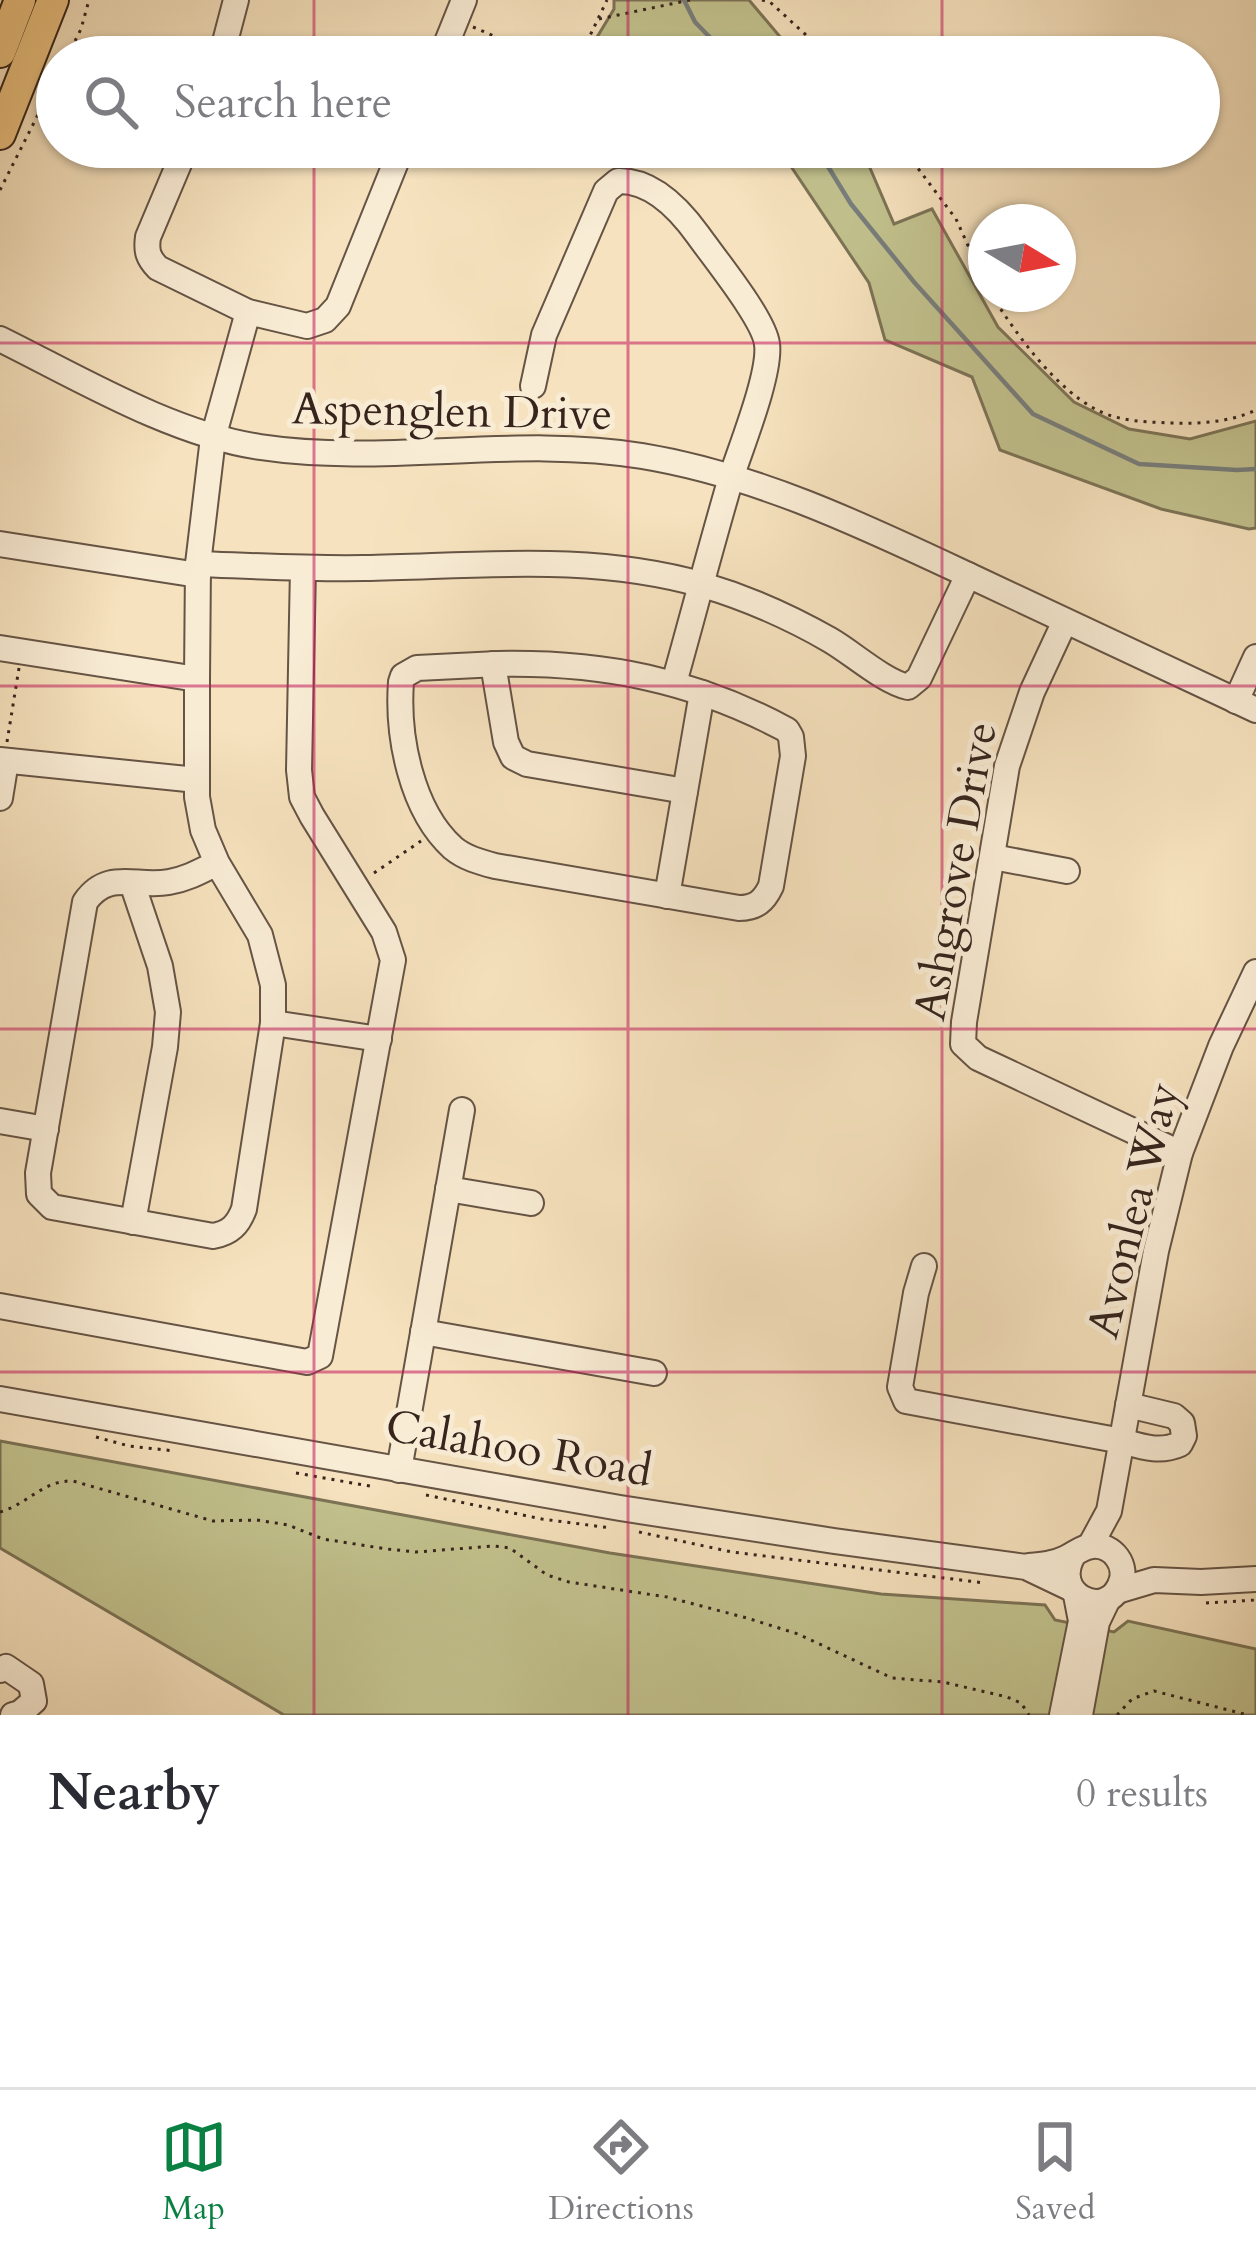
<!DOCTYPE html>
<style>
body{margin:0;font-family:Cardo,serif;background:#f7f7f7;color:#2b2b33}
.compass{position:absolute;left:968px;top:204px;width:108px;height:108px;border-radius:50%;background:#fff;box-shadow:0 3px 9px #0004;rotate:100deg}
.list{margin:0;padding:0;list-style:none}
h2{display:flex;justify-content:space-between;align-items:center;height:156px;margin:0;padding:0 48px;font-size:51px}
h2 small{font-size:39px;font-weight:400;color:#7c7c81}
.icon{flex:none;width:66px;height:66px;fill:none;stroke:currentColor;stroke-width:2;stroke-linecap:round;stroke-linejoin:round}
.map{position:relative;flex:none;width:1256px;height:1715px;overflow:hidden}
.search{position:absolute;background:#fff;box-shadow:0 3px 9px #0004;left:36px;right:36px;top:36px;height:132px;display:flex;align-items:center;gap:30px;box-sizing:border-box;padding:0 42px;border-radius:66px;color:#7c7c81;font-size:45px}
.sheet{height:372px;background:#fff}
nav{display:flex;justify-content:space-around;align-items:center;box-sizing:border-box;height:168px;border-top:3px solid #e1e1e2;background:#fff;font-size:33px;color:#7c7c81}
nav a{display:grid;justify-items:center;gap:6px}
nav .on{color:#0b8043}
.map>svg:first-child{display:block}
.green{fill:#c2c28e;stroke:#7c7356;stroke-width:3}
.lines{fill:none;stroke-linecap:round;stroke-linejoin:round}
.stream{stroke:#777e7d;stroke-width:4.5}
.minor-casing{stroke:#665445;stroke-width:28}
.major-casing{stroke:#36241d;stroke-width:34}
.path{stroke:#36241d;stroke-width:3;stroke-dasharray:3 6;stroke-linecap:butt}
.minor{stroke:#f9ecd5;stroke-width:24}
.major{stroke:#ebc17f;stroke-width:30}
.grid{fill:none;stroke:#c2185b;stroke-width:3;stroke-opacity:0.55}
.labels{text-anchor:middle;stroke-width:10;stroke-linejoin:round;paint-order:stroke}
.street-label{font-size:45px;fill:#36241d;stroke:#f9ecd5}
</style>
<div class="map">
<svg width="1256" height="1715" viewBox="0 0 1256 1715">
<rect width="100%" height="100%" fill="#f6e2be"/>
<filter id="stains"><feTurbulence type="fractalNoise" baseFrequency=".00167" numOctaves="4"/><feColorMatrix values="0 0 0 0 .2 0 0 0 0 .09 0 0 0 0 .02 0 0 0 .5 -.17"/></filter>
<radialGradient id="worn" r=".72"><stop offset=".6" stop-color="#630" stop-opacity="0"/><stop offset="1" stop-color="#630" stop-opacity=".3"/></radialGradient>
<!-- green -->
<g class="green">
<polygon points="614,0 749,0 797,57 585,57 614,9"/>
<polygon points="778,147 861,147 894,224 932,209 998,327 1074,402 1129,429 1190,439 1256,421 1256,528 1249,529 1161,509 1000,450 972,377 885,340 869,283"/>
<polygon points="0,1441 610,1553 881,1594 1045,1605 1055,1620 1114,1632 1128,1621 1256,1649 1256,1715 284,1715 0,1548"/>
</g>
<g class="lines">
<!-- stream -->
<g class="stream">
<polyline points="684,0 695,22 729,57"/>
<polyline points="816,147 851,204 914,282 1033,414 1139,464 1237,470 1256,469"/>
</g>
<!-- minor casing -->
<g class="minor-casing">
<g id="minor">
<polyline points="221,57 236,0"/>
<polyline points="441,57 464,0"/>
<path d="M186 147 148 237C146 251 148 258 158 268L248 312 307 326 325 320 338 306 402 147"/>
<path d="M0 339C79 378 172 434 260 447 386 466 516 435 642 456 763 476 874 531 983 582 1074 625 1165 668 1256 710"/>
<path d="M533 386 544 335 606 191 618 181C652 180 680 210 698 235 715 259 764 319 767 344 771 373 741 447 731 478 711 546 693 615 674 683"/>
<polyline points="0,544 198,575"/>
<path d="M198 564C254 566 309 569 364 568 479 566 591 553 703 585 747 598 790 617 830 640 854 654 883 681 908 687L919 678 968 575"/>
<polyline points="1065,621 1032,692 1007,766 964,1022 963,1044 978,1058 1180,1153"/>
<polyline points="0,648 197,679"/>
<polyline points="493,664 506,742 513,757 527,764 685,791"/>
<path d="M498 664C603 662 694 680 787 730L791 737 793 756 771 886C764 901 756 908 739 908L495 866C480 862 465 858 453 848 411 810 397 736 401 682L403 676 417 668Z"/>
<polyline points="1236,701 1256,657"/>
<polyline points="0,760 197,780"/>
<polyline points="0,798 6,761"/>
<polyline points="993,857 1067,871"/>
<path d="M217 863C201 871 187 879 169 882 136 888 108 869 85 902L38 1173 39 1194 52 1207 213 1236C230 1233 238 1225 244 1209L273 1023V985L260 935 217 863 203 830 197 797V679L198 564 213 438 248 312"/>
<polyline points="132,883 160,966 168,1012 165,1047 133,1222"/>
<polyline points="667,896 702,693"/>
<polyline points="273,1023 379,1039"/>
<polyline points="0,1121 46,1129"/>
<polyline points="448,1189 531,1203"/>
<path d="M924 1266 916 1293 900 1387 906 1401 1122 1441C1143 1447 1160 1453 1180 1444L1184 1436 1182 1423 1174 1416 1128 1405"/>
<polyline points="0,1306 307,1362 320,1356 393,960 384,932 312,816 302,797 299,770 303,568"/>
<polyline points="423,1332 654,1373"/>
<polyline points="0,1399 620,1508 834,1541 1026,1567 1070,1588"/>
<polyline points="399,1470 462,1110"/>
<polyline points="1090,1546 1109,1511 1156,1251 1180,1153 1221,1046 1256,972"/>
<path d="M1029 1566C1042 1565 1054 1564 1066 1558 1075 1554 1082 1547 1092 1546 1113 1544 1129 1566 1120 1585 1105 1621 1049 1594 1074 1554"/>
<polyline points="1117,1591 1154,1580 1201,1582 1256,1579"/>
<polyline points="0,1670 6,1667 31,1684 34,1701 20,1713 13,1715"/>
<polyline points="1062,1715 1081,1621 1076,1595"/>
<polyline points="1080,1715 1097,1622 1108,1599"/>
</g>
</g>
<!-- major casing -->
<g class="major-casing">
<g id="major">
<polyline points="0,52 20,0"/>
<polyline points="0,134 53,0"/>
</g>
</g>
<!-- path -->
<g class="path">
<polyline points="762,0 770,2 830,57"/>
<polyline points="599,19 690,0"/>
<polyline points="473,27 543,57"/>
<polyline points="67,57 81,29 89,0"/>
<polyline points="576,57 586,44 607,0"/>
<polyline points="598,147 608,167"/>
<polyline points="902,147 956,219 986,285"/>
<polyline points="0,190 57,77"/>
<path d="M991 294C1016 334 1056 390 1099 411 1122 422 1148 422 1173 423 1201 424 1230 422 1256 410"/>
<polyline points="7,742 19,668"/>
<polyline points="374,873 421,841"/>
<polyline points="96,1437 129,1446 175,1451"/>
<polyline points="296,1473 375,1487"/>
<polyline points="426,1495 542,1519 611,1528"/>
<path d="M0 1512C28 1504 43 1480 73 1481L213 1521 257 1520 288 1525 323 1539 387 1549 416 1552 494 1546 510 1548 547 1575 569 1582 667 1597 747 1618 798 1634 892 1678 943 1682 1007 1697 1021 1703 1029 1715"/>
<polyline points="639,1532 732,1552 985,1583"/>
<polyline points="1206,1603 1256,1600"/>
<polyline points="1117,1715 1132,1699 1154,1691 1248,1715"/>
</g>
<!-- minor -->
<use href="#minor" class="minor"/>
<!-- major -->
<use href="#major" class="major"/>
</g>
<!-- grid -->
<path class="grid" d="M314 0V57M628 0V57M942 0V57M314 147V1715M628 147V1715M942 147V1715M0 343H1256M0 686H1256M0 1029H1256M0 1372H1256"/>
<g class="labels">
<!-- street labels -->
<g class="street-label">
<text transform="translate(452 410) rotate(1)" y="16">Aspenglen Drive</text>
<text transform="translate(954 871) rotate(-80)" y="16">Ashgrove Drive</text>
<text transform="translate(1132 1210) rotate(-76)" y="16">Avonlea Way</text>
<text transform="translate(519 1447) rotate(10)" y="16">Calahoo Road</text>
</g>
</g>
<rect width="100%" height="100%" filter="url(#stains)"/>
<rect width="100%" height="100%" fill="url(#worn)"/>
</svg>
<svg class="compass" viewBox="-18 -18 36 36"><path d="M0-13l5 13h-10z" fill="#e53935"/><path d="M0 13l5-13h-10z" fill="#7c7c81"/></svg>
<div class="search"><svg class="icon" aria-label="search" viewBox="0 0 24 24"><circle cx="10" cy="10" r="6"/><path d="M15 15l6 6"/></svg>Search here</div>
</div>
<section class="sheet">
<h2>Nearby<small>0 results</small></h2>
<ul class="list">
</ul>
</section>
<nav>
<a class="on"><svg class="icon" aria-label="map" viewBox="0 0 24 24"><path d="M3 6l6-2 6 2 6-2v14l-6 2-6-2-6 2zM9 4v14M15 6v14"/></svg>Map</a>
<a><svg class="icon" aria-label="directions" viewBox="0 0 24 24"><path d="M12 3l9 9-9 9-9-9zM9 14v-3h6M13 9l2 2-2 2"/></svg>Directions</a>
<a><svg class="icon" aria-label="saved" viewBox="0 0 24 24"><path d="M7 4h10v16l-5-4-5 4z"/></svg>Saved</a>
</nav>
